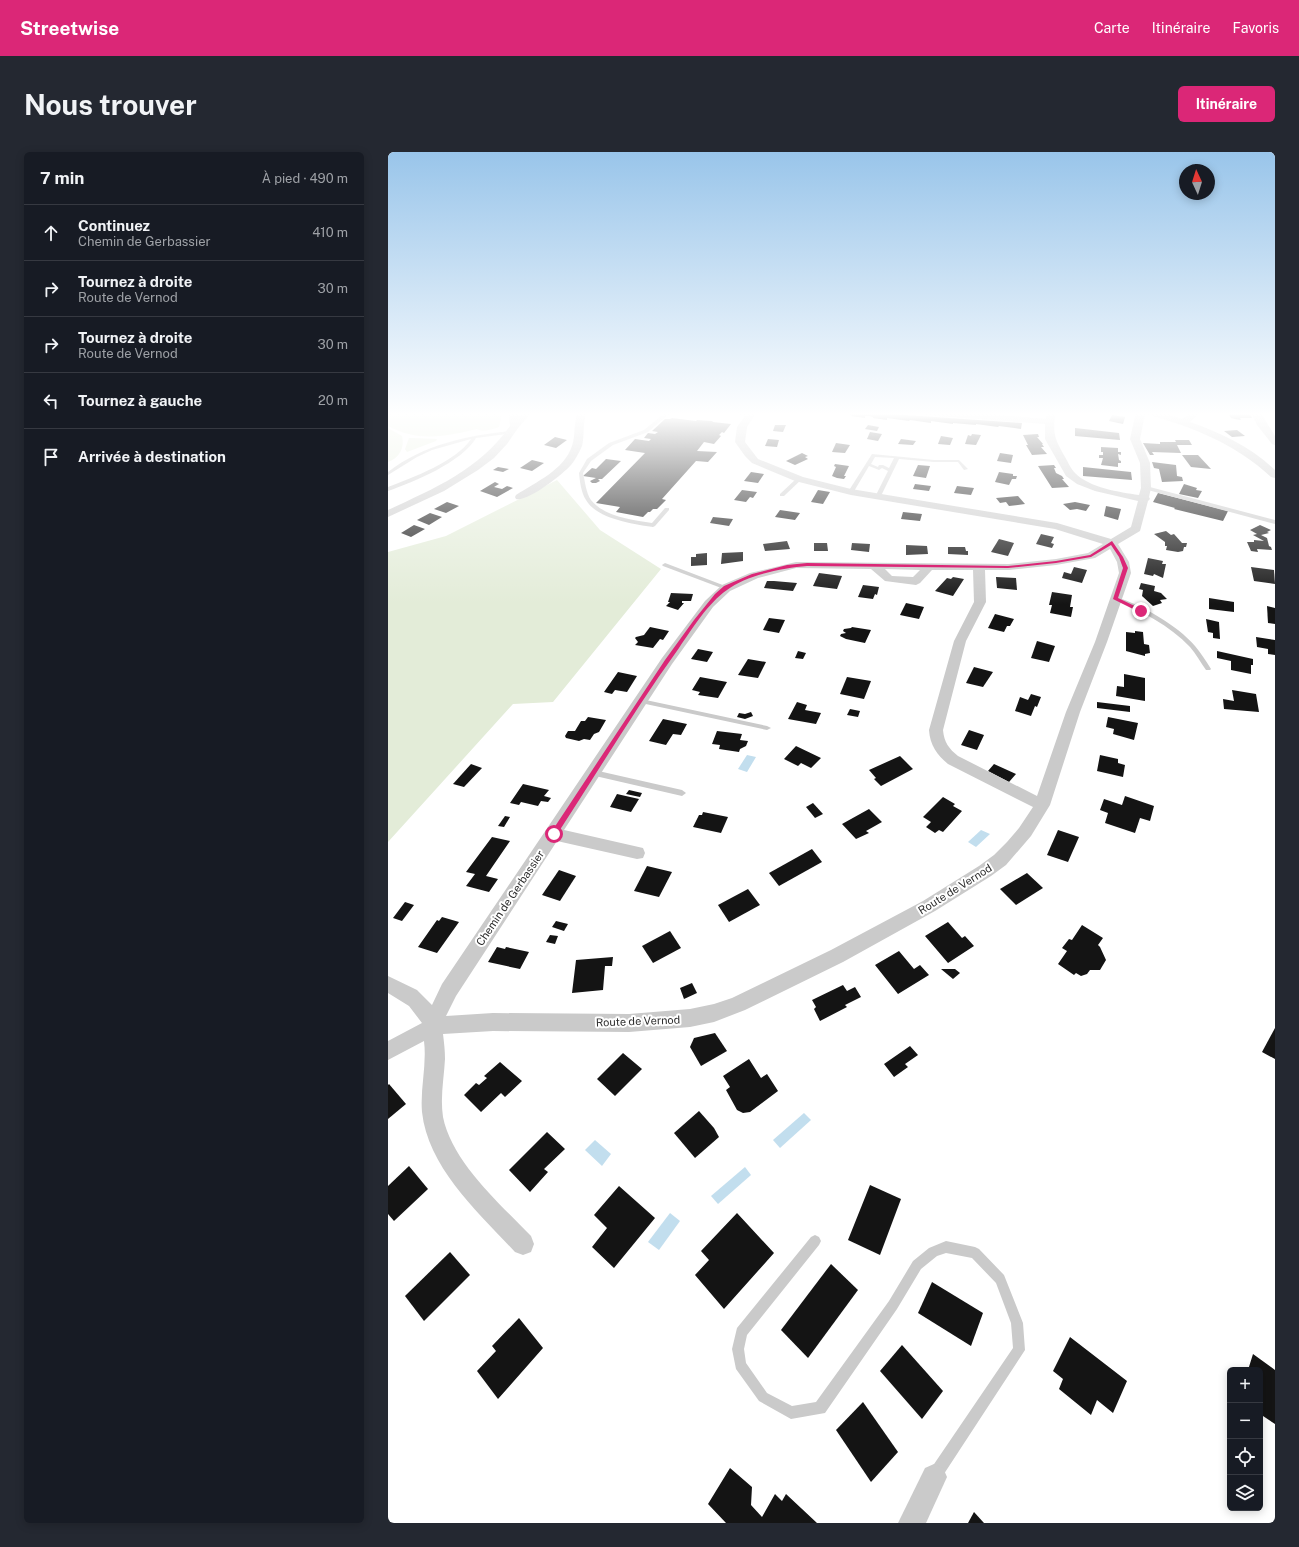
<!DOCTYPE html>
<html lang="fr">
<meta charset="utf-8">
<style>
body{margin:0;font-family:"Public Sans",sans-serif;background:#242831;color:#f1f3f6}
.controls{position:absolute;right:12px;bottom:12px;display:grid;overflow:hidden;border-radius:6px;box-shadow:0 2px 10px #0003}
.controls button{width:36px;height:36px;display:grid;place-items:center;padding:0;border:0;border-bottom:1px solid #363941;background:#171b24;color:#f1f3f6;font:20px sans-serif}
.compass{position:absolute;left:791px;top:12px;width:36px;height:36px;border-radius:50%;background:#171b24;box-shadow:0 2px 10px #0003;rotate:356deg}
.stop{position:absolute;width:12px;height:12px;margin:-9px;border:3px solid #db2777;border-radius:50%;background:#fff}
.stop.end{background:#db2777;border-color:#fff;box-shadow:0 1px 4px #0008}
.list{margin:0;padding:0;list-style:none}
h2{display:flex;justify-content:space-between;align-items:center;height:52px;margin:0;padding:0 16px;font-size:17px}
h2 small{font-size:13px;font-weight:400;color:#9ea1a6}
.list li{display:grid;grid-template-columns:26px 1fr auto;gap:12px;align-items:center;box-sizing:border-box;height:56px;padding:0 16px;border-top:1px solid #363941}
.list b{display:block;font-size:15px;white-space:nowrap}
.list p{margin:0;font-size:13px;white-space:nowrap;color:#9ea1a6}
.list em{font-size:13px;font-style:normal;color:#9ea1a6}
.icon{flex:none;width:22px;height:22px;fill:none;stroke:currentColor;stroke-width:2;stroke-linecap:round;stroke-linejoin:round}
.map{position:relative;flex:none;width:887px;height:1371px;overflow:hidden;border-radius:6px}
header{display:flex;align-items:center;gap:24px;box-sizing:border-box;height:56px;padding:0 20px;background:#db2777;color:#fff}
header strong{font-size:19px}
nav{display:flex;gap:22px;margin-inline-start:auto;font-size:14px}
.intro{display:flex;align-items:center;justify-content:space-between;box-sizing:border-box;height:96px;padding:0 24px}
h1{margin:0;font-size:28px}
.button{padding:10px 18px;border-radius:6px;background:#db2777;color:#fff;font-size:14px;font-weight:700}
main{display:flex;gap:24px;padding:0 24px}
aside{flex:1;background:#171b24;border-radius:6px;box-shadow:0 2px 10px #0003}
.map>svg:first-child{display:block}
.green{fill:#e3ecd8}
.water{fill:#c2deee}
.building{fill:#141414}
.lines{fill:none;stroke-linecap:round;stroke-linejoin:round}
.service{fill:#cacaca;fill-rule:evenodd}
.minor{fill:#cacaca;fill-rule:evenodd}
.route{fill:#db2777}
.labels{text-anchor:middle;stroke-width:4;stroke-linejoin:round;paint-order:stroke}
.street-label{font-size:11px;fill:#2d2d2d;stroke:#fff}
</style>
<header>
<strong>Streetwise</strong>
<nav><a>Carte</a><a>Itinéraire</a><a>Favoris</a></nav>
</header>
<div class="intro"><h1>Nous trouver</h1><a class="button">Itinéraire</a></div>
<main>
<aside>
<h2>7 min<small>À pied · 490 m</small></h2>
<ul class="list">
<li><svg class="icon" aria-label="ahead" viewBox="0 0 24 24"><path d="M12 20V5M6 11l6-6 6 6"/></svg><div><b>Continuez</b><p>Chemin de Gerbassier</p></div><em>410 m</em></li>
<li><svg class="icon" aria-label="right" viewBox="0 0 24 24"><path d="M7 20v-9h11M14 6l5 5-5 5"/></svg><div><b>Tournez à droite</b><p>Route de Vernod</p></div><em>30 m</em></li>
<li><svg class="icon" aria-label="right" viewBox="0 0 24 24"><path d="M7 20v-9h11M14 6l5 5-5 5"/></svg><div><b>Tournez à droite</b><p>Route de Vernod</p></div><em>30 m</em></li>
<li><svg class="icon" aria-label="left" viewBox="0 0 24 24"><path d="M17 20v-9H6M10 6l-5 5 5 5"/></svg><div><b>Tournez à gauche</b></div><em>20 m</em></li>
<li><svg class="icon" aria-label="arrive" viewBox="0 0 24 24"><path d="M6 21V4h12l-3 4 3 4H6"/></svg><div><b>Arrivée à destination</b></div></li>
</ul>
</aside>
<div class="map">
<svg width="887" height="1371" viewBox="0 0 887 1371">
<rect width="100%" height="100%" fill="#fff"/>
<!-- green -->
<g class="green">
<path d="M0 260H111L114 263 111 275C105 277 95 281 89 277 67 282 44 288 21 282 14 281 7 277 0 274Z"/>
<path d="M0 276 14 284C17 296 11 306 0 310Z"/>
<polygon points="21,286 25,286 49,287 48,289 19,300 17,297"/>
<polygon points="169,328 212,378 273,417 165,550 125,552 0,690 0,400 58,384"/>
</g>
<!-- water -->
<g class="water">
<polygon points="359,603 368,605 359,620 350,617"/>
<polygon points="593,678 602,682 588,695 580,690"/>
<polygon points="416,961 423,968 392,996 385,988"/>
<polygon points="207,988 223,1002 214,1014 197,998"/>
<polygon points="357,1015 363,1023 330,1052 323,1044"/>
<polygon points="282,1061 292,1069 271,1098 260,1090"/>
</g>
<!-- building -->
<g class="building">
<polygon points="461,260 488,261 634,271 633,277 611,274 610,275 588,272 588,273 565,271 565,272 543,269 543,271 522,268 521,269 499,266 499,268 485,266 485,265 481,264 477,264 477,266 463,264 464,263 460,262"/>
<polygon points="840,260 861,260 864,266 852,266 853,268 847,267 843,266"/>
<polygon points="724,263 737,265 735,272 721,269"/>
<polygon points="284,266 308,269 309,268 324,269 325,270 343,272 336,281 334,280 331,283 333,284 326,292 316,290 309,299 329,300 320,310 308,309 274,347 278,348 269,357 265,357 262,360 260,360 255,365 228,360 232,355 208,351 257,301 237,298 247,287 261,289 263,287 256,286 260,281 267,282 270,280 264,279 277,267 282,267"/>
<polygon points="387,273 398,273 395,280 385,279"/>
<polygon points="480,273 491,275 489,279 477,277"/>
<polygon points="687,276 731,281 732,288 687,284"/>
<polygon points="849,278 857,284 844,285 836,279"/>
<polygon points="482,280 494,282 490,289 479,287"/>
<polygon points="584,282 593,283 588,293 577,292 580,283 583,284"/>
<polygon points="650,282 651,285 649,285 655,292 654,292 656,295 653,295 659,302 644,303 638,293 640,293 635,283"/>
<polygon points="553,284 565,286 562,293 550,292"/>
<polygon points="167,285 179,288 168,296 156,293"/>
<polygon points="380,287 391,288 389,295 377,294"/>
<polygon points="513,287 528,289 525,293 510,292"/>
<polygon points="787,288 801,288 804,293 789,293 793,301 764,300 766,303 762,303 755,291 772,292 772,290 788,290"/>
<polygon points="448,291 462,293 457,301 444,300"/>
<polygon points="713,295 730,296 730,300 733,300 733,303 730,302 731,308 733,309 733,311 730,311 730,315 713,313 715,306 711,306 711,303 715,303 715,300 713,300"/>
<polygon points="414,301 420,304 417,305 420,307 407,313 398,309"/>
<polygon points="612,301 625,303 623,311 609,309"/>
<polygon points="794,303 810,303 823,317 803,315"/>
<polygon points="218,307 233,309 214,327 210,327 212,329 208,331 204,331 202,329 208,326 195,324 204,316 208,317"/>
<polygon points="144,308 156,311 144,319 132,316"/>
<polygon points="764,310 788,313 789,324 794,325 795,329 774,330 771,317 766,316"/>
<polygon points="447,312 461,314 456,324 458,324 456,327 449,326 444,324 448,315 446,314"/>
<polygon points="530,313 542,314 538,326 525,324"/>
<polygon points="666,313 668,316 666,316 668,321 674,324 676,327 674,327 681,335 664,336 650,314"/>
<polygon points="110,315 121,317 115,320 105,318"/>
<polygon points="695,315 743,320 744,328 695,324"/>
<polygon points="363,320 376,322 370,331 356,329"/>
<polygon points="611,320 625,322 625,324 629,324 628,327 624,327 621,333 607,330"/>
<polygon points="107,330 111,332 106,335 114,337 119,334 125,336 109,345 92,339"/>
<polygon points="527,332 543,334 541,339 525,337"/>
<polygon points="796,332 809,336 808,338 814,339 810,346 791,342"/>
<polygon points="569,334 586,336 583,343 566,341"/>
<polygon points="354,338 369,340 365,346 362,345 358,350 346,348"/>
<polygon points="430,338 442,340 435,352 423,350"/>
<polygon points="770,341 840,359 835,369 786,357 787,356 765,350"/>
<polygon points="630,344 637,352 621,354 618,350 612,351 608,346"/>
<polygon points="59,350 71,354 58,361 46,357"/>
<polygon points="687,350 702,353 698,359 689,357 682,358 675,352"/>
<polygon points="718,354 733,357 730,368 716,364"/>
<polygon points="392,358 412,361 407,368 387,365"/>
<polygon points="515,360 534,362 532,369 513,367"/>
<polygon points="42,361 54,365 41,373 29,368"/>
<polygon points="325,365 345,367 341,374 322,371"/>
<polygon points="26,373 37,377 23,385 13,381"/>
<polygon points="872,373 883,378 879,380 881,381 873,383 879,386 881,394 883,395 884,398 869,397 870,400 863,399 859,390 866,390 866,388 876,389 865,383 869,382 862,378"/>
<polygon points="778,379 783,383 786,382 794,391 799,391 798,395 796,395 795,399 790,400 778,398 779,394 777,394 777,390 766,382"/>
<polygon points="653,382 666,385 663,391 666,392 664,396 648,392"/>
<polygon points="611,387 626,391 620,404 603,400"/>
<polygon points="399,389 402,397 377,399 375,392"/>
<polygon points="426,391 439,391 440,399 426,399"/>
<polygon points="464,391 482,392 481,400 463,398"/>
<polygon points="518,393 539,394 540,402 518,403"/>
<polygon points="560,395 577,395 578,399 580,399 580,403 560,402"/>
<polygon points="355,400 355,409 333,412 334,401"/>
<polygon points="319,401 319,413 303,414 303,405 308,405 308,402"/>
<polygon points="760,406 775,409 774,412 778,412 775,426 766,422 765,424 756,422"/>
<polygon points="686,415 699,418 694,431 674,426 676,420 683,422"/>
<polygon points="863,415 886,418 887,432 866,429"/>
<polygon points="431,421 454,424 449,437 425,434"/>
<polygon points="565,425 576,427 565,444 547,439 559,426 563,427"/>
<polygon points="608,425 628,426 629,438 609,436"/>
<polygon points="379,429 386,429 409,431 405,439 376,436"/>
<polygon points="753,431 767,434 766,439 773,441 779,447 772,448 774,451 765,454 754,444 755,438 751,437"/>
<polygon points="475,433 491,435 489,443 487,442 485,447 470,445"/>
<polygon points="664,440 684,443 682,455 685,455 683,465 662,461 664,453 661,453"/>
<polygon points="283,441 305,442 303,449 294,449 294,451 296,451 290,458 278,454 282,450 280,450"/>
<polygon points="821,446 846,450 846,460 821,457"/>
<polygon points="518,451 536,455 531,467 512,463"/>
<polygon points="879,454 887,456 887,472 880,471"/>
<polygon points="607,462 626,467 622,474 619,474 616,480 600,476"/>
<polygon points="381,466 397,468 391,481 375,478"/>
<polygon points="818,467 831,470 832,487 825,486 825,481 820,480"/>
<polygon points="262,475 281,479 275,488 272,487 265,496 247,493 250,490 247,486 248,485 256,483"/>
<polygon points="464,475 483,478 477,491 458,487 452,484 453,482 458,481 455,479 456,477 463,476"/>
<polygon points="747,479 755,480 756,492 761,493 762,501 757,502 757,504 738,499 738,480 747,481"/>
<polygon points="868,485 887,488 887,503 880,502 880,497 869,495"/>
<polygon points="649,489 667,494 661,510 643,506"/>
<polygon points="310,497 325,500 319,510 303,507"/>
<polygon points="410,499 418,501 415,507 407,506"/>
<polygon points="829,499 865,507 865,513 863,513 863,522 843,518 843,509 829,506"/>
<polygon points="360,507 378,510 370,526 350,523"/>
<polygon points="586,515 605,520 595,535 578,531"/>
<polygon points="230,520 249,524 239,540 227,538 224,542 216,540"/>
<polygon points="736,522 757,526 757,549 728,544 729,534 736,535"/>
<polygon points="312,525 339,530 330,546 310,543 312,540 304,538"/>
<polygon points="459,525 483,529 476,547 452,542"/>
<polygon points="844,538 868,542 871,560 836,557 835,547 846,549"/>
<polygon points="643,542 653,545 649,555 647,554 643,564 627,559 632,545 640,548"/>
<polygon points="409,550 419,553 417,558 433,561 428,572 400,567"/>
<polygon points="709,550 742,554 742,560 709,556"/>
<polygon points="462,557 472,559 470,565 459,563"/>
<polygon points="363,560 365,564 357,567 349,565 351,561 357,562"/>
<polygon points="200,565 218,568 211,580 206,582 202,588 196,587 191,589 178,586 177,584 180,579 187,579 193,569 197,569"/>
<polygon points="720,565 750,571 746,588 725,582 726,577 718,575"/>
<polygon points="275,567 299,572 293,583 285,582 278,593 261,589"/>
<polygon points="581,578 596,583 589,598 573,593"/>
<polygon points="329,579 354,582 352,588 360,589 358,594 352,597 351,600 331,597 332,593 324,592"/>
<polygon points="408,594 433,606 423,616 413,611 410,614 396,607"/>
<polygon points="712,603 730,607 730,611 737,613 735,625 709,619"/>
<polygon points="512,604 525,617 493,634 486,627 488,626 481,618"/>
<polygon points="83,612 94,616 76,635 65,632"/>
<polygon points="606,612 628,622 621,630 600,619"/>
<polygon points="135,632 161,638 156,644 163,646 160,650 153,649 150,654 133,650 131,653 122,651"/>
<polygon points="241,638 254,641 252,645 238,642"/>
<polygon points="229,642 251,647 243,660 222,655"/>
<polygon points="737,644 766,654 762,669 752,666 747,681 717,671 720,661 712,658 716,647 734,653"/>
<polygon points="555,645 567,652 565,654 574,659 555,680 551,678 547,681 538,675 543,670 535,665"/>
<polygon points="425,651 435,662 427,666 418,655"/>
<polygon points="481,657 494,670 478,679 481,681 468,687 454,672"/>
<polygon points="315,660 340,665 333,681 305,675 311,663 314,663"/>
<polygon points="117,664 122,665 116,675 110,674"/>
<polygon points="670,678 691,685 680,710 659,703"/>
<polygon points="104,685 122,689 98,724 110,727 101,740 78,734 87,722 78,720"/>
<polygon points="424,697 434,710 391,734 381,721"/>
<polygon points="259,714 284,720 271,745 246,739"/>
<polygon points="171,718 188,724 172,749 154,743"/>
<polygon points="639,721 655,736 628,753 612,737"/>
<polygon points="360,737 372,753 341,770 330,753"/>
<polygon points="17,750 26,753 14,769 5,766"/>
<polygon points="54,765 71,770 49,801 30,795 49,768 51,769"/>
<polygon points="168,769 180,772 176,779 164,775"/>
<polygon points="560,770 574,786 577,784 586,794 560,811 537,784"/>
<polygon points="694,773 715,786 710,793 712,795 718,808 712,818 702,818 699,822 693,824 688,821 686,823 670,812 679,799 674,796 681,787 684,788"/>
<polygon points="282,779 293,796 265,811 254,794"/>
<polygon points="162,783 170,784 167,792 158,790"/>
<polygon points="109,795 117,797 118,795 141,800 132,817 100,810"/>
<polygon points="511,799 526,817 532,813 541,823 510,842 487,813"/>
<polygon points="225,805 224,814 217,814 215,838 184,841 188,808"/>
<polygon points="553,817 567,817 572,821 565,827"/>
<polygon points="304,831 309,841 296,847 292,836"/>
<polygon points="455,833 459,839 467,835 473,845 457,853 459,855 432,869 426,857 428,855 424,848"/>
<polygon points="887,876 887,907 874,900"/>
<polygon points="327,881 339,899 313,914 302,895 306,886"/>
<polygon points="522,894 530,903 517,912 520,915 506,925 496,912"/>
<polygon points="235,901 254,917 227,944 209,927"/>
<polygon points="361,907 373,926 379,922 390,939 362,960 355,961 349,958 338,938 342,935 335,924"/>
<polygon points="112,910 134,929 117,945 113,941 93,960 76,943 88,931 91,933 99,926 96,924"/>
<polygon points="1,932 18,952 0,967 0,933"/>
<polygon points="311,959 326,976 331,985 307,1006 286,981"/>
<polygon points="159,980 177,997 156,1017 160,1020 142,1040 121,1018"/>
<polygon points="21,1014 40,1037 6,1069 0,1062 0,1034"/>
<polygon points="482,1033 513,1047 492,1103 460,1088"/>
<polygon points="231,1034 267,1066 226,1116 204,1095 219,1076 206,1063"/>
<polygon points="349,1061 386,1101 336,1157 307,1123 321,1108 313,1099"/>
<polygon points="62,1100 82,1123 36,1169 17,1144"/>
<polygon points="443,1112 470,1138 420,1206 393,1178"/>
<polygon points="544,1130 595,1161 583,1194 530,1161"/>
<polygon points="131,1166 155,1196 110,1247 89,1219 108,1199 104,1194"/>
<polygon points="682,1185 739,1229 725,1261 709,1248 703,1263 671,1237 675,1227 665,1219"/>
<polygon points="514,1193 555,1239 534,1267 492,1219"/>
<polygon points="865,1202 887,1218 887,1272 872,1262 872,1218 860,1218"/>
<polygon points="475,1250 510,1300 483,1330 448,1278"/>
<polygon points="342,1316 364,1335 363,1353 374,1365 387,1342 394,1349 398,1342 429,1371 338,1371 320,1352"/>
<polygon points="586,1360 596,1371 580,1371"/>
</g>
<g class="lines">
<!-- service -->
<g class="service">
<path d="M278 260H283L260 280 225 293 203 309 195 321C197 329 198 341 203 348 217 365 244 368 264 371L277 356H281V358L267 374 265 375C245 372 209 367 198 348 193 340 192 330 191 321L199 307 221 291 256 278Z"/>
<polygon points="337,260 353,260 364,263 362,264"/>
<path d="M123 279 125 280V281L88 286C74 310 26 330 0 339V335C24 326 69 309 83 287L44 298 29 305 0 323V320C37 292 79 284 123 279Z"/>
<path d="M484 302 546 308H571L580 317 576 318 570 310H546L511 307 492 346 487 345 500 319 494 316 491 318 481 314 465 341H461L460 340ZM487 305 506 306 501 316 495 313H491L490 315 483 312Z"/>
<polygon points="409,326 414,327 396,344 392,344 392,342"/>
<polygon points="758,334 887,368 887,372 756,337 756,335"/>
<polygon points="277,411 340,435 341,436 340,437 336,437 275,414 274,413"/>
<path d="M728 445C754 453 789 473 807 494 813 501 818 509 823 517L822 518H818C813 511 808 502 802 495 782 474 753 458 726 448V446Z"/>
<polygon points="251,547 253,547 379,574 383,576 379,578 253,551 250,549"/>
<polygon points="206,618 294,638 298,641 294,644 203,623 202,621 203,619"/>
<polygon points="427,1083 431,1085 433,1089 431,1093 359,1183 356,1197 358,1211 379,1241 404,1254 428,1250 501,1149 525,1109 541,1096 558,1089 587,1095 591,1097 616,1123 635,1171 637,1198 552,1328 547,1330 542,1328 540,1323 542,1318 625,1196 623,1171 608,1131 584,1106 558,1101 549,1104 533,1117 509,1157 437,1261 403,1267 371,1249 348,1217 344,1197 349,1176 423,1085"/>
</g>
<!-- minor -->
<g class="minor">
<path d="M121 260H130V265L135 260H144L130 276 119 292 106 306 90 318 56 339 0 365V358C47 336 91 318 122 274Z"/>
<path d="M190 260H199C194 271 197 283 194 294 191 301 187 308 183 313 175 322 140 350 128 347L127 345 128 343C148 330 176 318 184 294 188 283 185 271 190 260Z"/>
<path d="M360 260H369L359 275 357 290 370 307 415 325 463 337 669 371 723 387 743 375 750 349 707 339 689 332 678 324 657 287V272L536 263 532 260H582L658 267V260H667C665 283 666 285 677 305 680 310 683 317 687 321 702 336 731 340 751 343L753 336 752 311 742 287 748 260H772L794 267 803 260H813L802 270C833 281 863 295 887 318V326L883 325C848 292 803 274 757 262L752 287 762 311 763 336 761 345 762 347 760 349 752 379 730 392 741 410 743 421 719 490 692 560 662 653 643 684 618 713 603 724 547 759 455 810 357 858 326 870 302 875 241 880 105 879 55 882C56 890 57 899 57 907 56 926 52 945 55 965 64 1010 112 1052 143 1084L146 1092 143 1100 135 1103 127 1100C91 1061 40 1016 34 960 32 936 39 913 36 889L0 908V889L34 871 21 854 0 841V824L29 838 44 853 54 832 274 506 317 449 334 433 362 421 408 410 621 412 668 407 700 401 715 392 667 377 463 343 407 329 364 311 357 304 347 290 349 275ZM722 397 729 410 731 421 707 490 678 560 649 644 570 604C561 597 556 590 555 578L578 489 598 450 597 418H621L668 413 707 406ZM408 416 483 417 497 429 528 433 532 431 544 418H585L586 450 566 489 541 578C542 593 549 603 560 612L645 655 631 676 619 690 606 703 591 714 535 749 443 798 344 846 326 852 302 857 241 862 105 861 58 864 68 844 169 689 249 707 255 706 257 701 255 696 176 678 284 512 325 455 342 439 370 426ZM497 417 532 418 525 425 504 424Z"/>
<polygon points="863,260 872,260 887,284 887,293 884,292 869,273"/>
<polygon points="546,1312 555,1316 559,1325 538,1371 510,1371 537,1316"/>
</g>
</g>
<!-- sky -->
<linearGradient id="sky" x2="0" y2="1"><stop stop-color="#99c5ea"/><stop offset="0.58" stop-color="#fff"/><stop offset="1" stop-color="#fff" stop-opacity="0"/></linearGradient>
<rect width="887" height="452" fill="url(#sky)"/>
<!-- route -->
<path class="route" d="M724 389 735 405 740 416 730 446 755 458V460H751L725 447 735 416 731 405 723 393 703 405 668 411 620 416 419 414C395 416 358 423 339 438 320 451 304 477 291 496 247 557 209 621 168 684H163L162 682 277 508 306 468 327 442 336 434 364 422 399 413 419 411 620 414 668 409 702 403Z"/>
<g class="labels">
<!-- street labels -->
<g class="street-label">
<text transform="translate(567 737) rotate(-32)" y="4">Route de Vernod</text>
<text transform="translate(122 746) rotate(-56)" y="4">Chemin de Gerbassier</text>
<text transform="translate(250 869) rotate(-2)" y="4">Route de Vernod</text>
</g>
</g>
</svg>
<div class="controls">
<button>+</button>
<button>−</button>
<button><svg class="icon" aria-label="locate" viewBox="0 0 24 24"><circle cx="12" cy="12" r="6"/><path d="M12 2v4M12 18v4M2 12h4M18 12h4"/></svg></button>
<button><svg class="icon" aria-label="layers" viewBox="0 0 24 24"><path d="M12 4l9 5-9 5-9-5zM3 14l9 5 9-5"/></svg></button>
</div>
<svg class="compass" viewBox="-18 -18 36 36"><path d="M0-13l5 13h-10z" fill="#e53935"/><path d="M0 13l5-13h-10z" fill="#9ea1a6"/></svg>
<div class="stop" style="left:166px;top:682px"></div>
<div class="stop end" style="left:753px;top:459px"></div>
</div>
</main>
